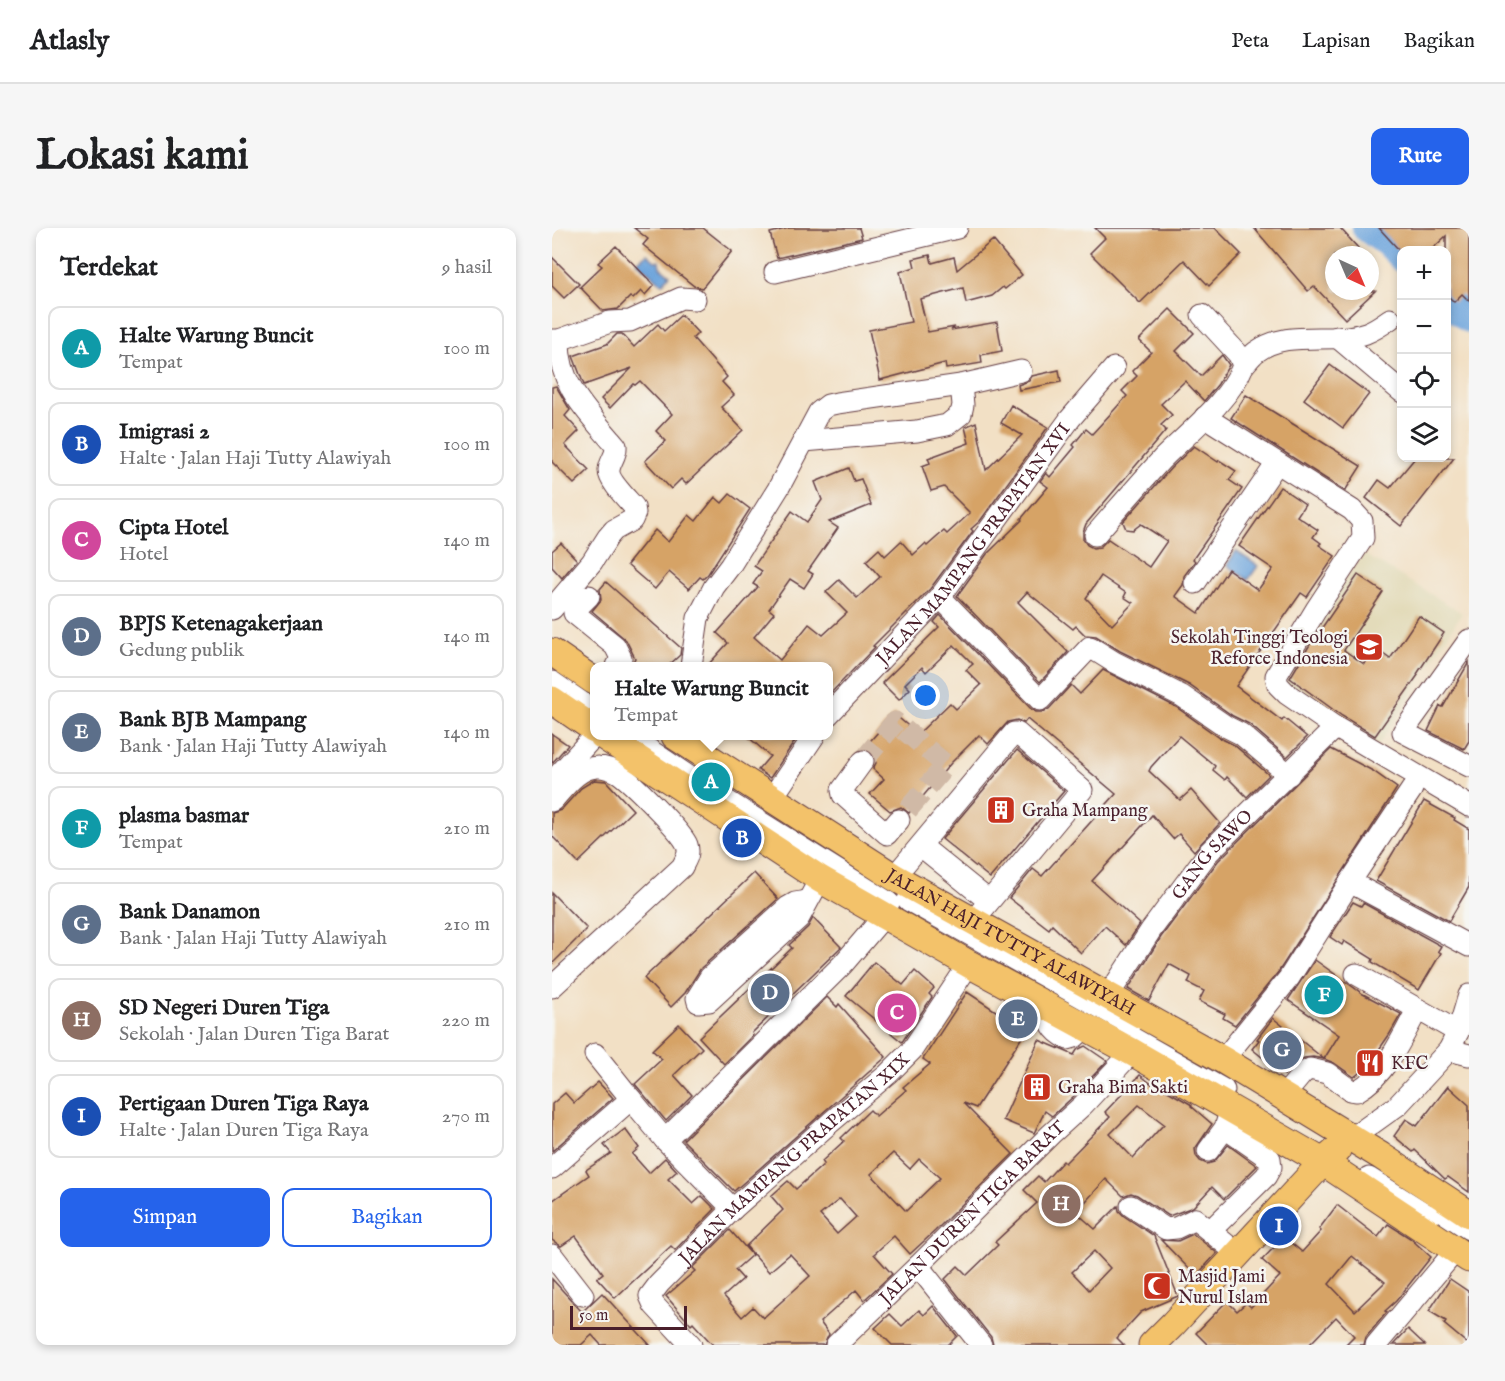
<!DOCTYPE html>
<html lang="id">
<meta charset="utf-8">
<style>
body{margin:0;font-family:"IM FELL English",serif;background:#f6f6f6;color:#202124}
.controls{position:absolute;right:18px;top:18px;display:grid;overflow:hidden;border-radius:12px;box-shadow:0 3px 9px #0003}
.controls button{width:54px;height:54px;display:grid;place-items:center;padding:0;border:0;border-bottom:2px solid #e0e0e0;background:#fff;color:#202124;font:30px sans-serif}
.compass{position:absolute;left:773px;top:18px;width:54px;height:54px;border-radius:50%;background:#fff;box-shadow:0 3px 9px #0003;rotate:136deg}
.scale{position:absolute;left:18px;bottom:15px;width:117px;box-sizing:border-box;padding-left:6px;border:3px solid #4a1f2b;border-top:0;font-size:16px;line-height:21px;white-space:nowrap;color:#4a1f2b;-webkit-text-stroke:4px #f6f6f2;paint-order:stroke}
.you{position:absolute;left:374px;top:468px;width:21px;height:21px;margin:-15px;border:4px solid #fff;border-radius:50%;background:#1a73e8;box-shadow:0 0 0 9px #1a73e833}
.badge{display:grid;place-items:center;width:39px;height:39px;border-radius:50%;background:#2563eb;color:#fff;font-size:20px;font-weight:700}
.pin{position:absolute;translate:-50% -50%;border:3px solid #fff;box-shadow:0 2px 6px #0006}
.popup{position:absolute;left:38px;top:434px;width:243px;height:78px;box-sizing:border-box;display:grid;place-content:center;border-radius:12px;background:#fff;filter:drop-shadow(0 2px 4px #0005);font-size:20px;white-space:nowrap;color:#757577}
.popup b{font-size:22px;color:#202124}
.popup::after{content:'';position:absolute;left:50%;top:100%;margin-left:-12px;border:12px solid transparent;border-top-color:#fff}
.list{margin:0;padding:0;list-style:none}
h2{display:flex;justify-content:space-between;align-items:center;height:78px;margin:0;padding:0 24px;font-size:26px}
h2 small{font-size:20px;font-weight:400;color:#757577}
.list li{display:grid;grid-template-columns:39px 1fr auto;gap:18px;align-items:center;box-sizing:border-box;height:84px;margin:0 12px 12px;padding:0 12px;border:2px solid #e0e0e0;border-radius:12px}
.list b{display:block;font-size:22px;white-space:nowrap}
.list p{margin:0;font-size:20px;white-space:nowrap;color:#757577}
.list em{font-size:20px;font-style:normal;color:#757577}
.actions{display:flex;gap:12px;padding:18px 24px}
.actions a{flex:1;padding:14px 0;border:2px solid #2563eb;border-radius:12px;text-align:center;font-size:21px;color:#2563eb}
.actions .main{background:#2563eb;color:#fff}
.icon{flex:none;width:33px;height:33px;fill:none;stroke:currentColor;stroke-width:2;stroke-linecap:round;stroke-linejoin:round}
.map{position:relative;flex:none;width:917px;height:1117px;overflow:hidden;border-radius:12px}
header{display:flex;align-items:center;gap:36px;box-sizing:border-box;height:84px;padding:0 30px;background:#fff;border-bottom:2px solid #e0e0e0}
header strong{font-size:28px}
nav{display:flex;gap:33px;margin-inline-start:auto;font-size:21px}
.intro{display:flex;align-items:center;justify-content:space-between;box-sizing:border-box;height:144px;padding:0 36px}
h1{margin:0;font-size:42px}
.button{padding:15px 27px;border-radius:12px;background:#2563eb;color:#fff;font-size:21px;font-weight:700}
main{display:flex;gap:36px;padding:0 36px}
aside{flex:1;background:#fff;border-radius:12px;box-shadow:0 3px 9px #0003}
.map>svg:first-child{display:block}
.built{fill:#e3dbba}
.water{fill:#6ea5dc;stroke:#5c6284;stroke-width:1.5}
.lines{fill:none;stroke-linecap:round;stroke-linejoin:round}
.river{stroke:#6ea5dc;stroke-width:28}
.building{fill:#d6a366;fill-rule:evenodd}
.minor-tunnel{stroke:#d0b9a6;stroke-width:21;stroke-dasharray:21 10;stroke-linecap:butt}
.minor-casing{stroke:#633c42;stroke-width:23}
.major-casing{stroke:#633c42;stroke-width:29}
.minor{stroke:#fff;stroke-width:21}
.major{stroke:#f3c26a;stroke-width:27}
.labels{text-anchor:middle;stroke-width:5;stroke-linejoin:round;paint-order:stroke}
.street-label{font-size:18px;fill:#4a1f2b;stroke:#f6f6f2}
.poi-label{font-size:18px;fill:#4a1f2b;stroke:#f6f6f2;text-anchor:start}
</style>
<header>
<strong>Atlasly</strong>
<nav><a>Peta</a><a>Lapisan</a><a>Bagikan</a></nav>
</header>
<div class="intro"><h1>Lokasi kami</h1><a class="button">Rute</a></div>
<main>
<aside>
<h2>Terdekat<small>9 hasil</small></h2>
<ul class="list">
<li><span class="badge" style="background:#0f9aa8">A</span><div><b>Halte Warung Buncit</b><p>Tempat</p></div><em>100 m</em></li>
<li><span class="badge" style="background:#1a4fb4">B</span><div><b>Imigrasi 2</b><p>Halte · Jalan Haji Tutty Alawiyah</p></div><em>100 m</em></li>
<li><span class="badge" style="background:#d1479c">C</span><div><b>Cipta Hotel</b><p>Hotel</p></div><em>140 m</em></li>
<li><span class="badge" style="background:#5c6f8a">D</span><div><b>BPJS Ketenagakerjaan</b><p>Gedung publik</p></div><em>140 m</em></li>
<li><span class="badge" style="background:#5c6f8a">E</span><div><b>Bank BJB Mampang</b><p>Bank · Jalan Haji Tutty Alawiyah</p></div><em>140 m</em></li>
<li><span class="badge" style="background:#0f9aa8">F</span><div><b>plasma basmar</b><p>Tempat</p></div><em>210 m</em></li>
<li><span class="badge" style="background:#5c6f8a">G</span><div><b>Bank Danamon</b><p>Bank · Jalan Haji Tutty Alawiyah</p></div><em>210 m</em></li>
<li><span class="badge" style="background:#8d6e63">H</span><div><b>SD Negeri Duren Tiga</b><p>Sekolah · Jalan Duren Tiga Barat</p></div><em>220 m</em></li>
<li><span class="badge" style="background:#1a4fb4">I</span><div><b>Pertigaan Duren Tiga Raya</b><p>Halte · Jalan Duren Tiga Raya</p></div><em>270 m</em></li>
</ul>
<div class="actions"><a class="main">Simpan</a><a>Bagikan</a></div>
</aside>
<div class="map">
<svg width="917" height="1117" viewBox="0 0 917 1117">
<rect width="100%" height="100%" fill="#f6f6f2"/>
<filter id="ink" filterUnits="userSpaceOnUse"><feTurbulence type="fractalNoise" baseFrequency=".0167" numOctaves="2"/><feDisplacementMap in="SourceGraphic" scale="12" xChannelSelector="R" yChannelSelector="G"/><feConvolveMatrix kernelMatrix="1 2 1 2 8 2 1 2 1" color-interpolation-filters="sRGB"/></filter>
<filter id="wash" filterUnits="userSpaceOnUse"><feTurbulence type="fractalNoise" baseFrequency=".008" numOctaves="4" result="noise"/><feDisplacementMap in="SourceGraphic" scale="24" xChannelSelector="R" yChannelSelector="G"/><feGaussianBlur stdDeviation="1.35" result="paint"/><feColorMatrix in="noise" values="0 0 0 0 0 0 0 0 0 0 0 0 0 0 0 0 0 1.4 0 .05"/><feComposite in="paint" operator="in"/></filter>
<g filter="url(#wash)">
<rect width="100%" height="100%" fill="#f2e0c5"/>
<!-- built -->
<polygon class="built" points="812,326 910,385 826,518 721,452"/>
<!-- water -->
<g class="water">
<polygon points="95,26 103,33 107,33 108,39 118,47 110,56 85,34"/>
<polygon points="684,323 706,338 696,352 675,337"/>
</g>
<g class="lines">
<!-- river -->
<g class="river">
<polyline points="814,0 835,15 850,30"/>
<polyline points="894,73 917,91"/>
</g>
</g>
<g id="blocks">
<!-- building -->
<g class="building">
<polygon points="82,0 151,0 180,23 150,60 142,58 91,17 96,11"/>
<polygon points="237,0 307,0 310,10 225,30 218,5"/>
<polygon points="543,0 663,0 689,26 657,58 632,32 588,75 538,25 553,10"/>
<polygon points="702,0 788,0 806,20 798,27 782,27 782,63 823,63 793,91 762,58 756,63"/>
<polygon points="827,0 917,0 917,73 910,66 902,74 894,66 894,8 879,22 847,22"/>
<polygon points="441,12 470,47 453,61 451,59 440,68 414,75 411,60 368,71 376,104 403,99 399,102 445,94 450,123 429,127 430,135 394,141 393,135 328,152 317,102 359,94 348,44 363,39 361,31 378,27 380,35 402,29 405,42"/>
<polygon points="64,18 102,57 93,67 89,63 81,71 78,69 66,81 51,83 28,59 50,38 46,35"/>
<polygon points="0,29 27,56 12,70 0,58"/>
<path d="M618 81 642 105 624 123 649 148 670 127 677 137 666 156 652 173 633 153 609 176 620 187 609 197 614 202 534 296 531 304V311L535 317 541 320 548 319 556 311 597 339 615 313 589 296 581 302 574 301 571 294 619 240 642 218 666 234 667 232 684 243 677 252 690 261 641 331 643 333 632 348 631 357 623 368 647 385 676 341 706 362 721 341 687 318 728 259 753 276 745 288 766 302 761 309 769 315 767 317 783 328 755 369 749 365 684 458 730 493 732 490 755 509 735 529 697 496 681 488 637 457 568 423 544 408 533 407 524 398 521 401 475 364 466 374 516 424 488 454 405 368 435 326 470 292 469 291 496 259 488 253 494 245 498 249 523 219 521 217 534 201 540 206 575 168 570 163 585 148 580 143 599 124 587 112ZM549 348 574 365 572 369 581 375 560 397 534 370Z"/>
<polygon points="129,87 146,105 141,110 175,149 170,154 182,167 169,179 191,202 134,256 129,251 119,261 93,233 114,213 104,203 120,186 88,153 83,157 81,156 58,180 49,171 80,140 32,157 21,128 55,116 65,106 70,106 82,119 106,96 112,103"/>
<polygon points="778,137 817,166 791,200 752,171"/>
<polygon points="507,142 509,154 467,162 466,157 477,153 480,148"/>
<polygon points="4,158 18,182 13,188 27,203 13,217 37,242 22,256 0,234 0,159"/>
<polygon points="694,167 809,238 793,263 679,190"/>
<polygon points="459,177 496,199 428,293 419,301 421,303 378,361 321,418 323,419 276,468 276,438 155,438 176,415 165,405 206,359 201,356 210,343 202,338 240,283 255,294 270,272 263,254 297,240 302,253 309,251 319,277 277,294 286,300 256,343 261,346 252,360 238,351 217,381 222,385 202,409 228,432 257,396 271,407 295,385 274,364 287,352 305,370 328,349 314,333 327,321 333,328 349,313 361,327 373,316 375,318 392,303 395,306 418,285 392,259 379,263 370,238 378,235 376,230 417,215 413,199 424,194 434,242 470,207 449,195"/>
<polygon points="863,230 902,230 849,298 814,270 827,252 838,260"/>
<polygon points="178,266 198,281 156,346 151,351 148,349 137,361 117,344 103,361 75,337 103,302 116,314 137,287 144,293 163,269 170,275"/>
<polygon points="9,315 25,332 10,350 0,339 0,323"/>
<polygon points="806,347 831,364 792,422 812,436 823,420 838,431 867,388 892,405 865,446 866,447 823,508 790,488 738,450 766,403 767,404"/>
<polygon points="54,354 129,420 128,427 116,438 79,438 83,430 74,412 40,383 49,372 48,361"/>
<polygon points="388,387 479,481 484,484 491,484 497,481 519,457 528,466 551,442 624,479 668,510 682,517 717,547 695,569 675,549 673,552 661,542 663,538 627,508 599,539 597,543 628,572 639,562 668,595 642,623 627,606 621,611 600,587 540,653 588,696 574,717 553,698 529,725 500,697 497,701 457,670 481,641 490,648 564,566 475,491 472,495 465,492 456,494 436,516 427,507 399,535 357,585 349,579 338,583 318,566 332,551 321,541 324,535 322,527 318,522 312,520 342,486 366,506 398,475 404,481 429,457 414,442 421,436 402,417 374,444 370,439 353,456 358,461 347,472 330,455 387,399 382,394"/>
<polygon points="917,434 917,513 912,521 876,503 888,478 891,479"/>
<polygon points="0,506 16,517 0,535"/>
<polygon points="194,507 247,507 218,550 206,542 218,528"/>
<polygon points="779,521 821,543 845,560 727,743 683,797 671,790 673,786 647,773 652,763 636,755 639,748 617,736 597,773 576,761 609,709 666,633"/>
<polygon points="465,522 512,563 438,650 390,611"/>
<polygon points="42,552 54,553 81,582 26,635 0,608 0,585 9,582 29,560"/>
<polygon points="872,573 903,590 902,592 917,601 917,659 897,693 824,653"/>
<polygon points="202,645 226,671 149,740 133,765 119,779 92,750"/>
<polygon points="0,665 35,701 0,736"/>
<polygon points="801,674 809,678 811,675 889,718 886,723 889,725 867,762 820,734 821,731 792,713 790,717 778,709"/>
<polygon points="261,690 289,719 200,805 201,807 172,836 147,809 240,720 237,717 256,699"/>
<polygon points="763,732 811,766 849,786 837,807 815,839 802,849 782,835 772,831 787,807 736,772"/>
<polygon points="322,734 351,757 363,743 382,760 377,766 380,769 350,814 294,768"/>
<path d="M415 764 474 803 424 880 411 875 461 926 383 1003 358 1026 342 1008 322 1026 340 1046 312 1072 304 1062 268 1094 277 1106 272 1117H161L141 1095 139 1097 114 1068 143 1043 140 1040 178 1002 200 1027 183 1042 191 1051 172 1068 190 1089 201 1079 211 1090 258 1048 238 1026 217 1044 194 1018 231 982 219 968 236 953 244 961 272 936 270 933 292 913 289 910 318 882 324 888 354 862 351 859 378 836 371 831ZM341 925 358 941 367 931 388 950 354 983 319 946ZM288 971 304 989 285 1006 268 987Z"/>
<polygon points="275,769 285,779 287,776 334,829 182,963 131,912"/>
<polygon points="721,790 772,831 761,829 752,830 741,837 732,847 700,821 707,812 705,811"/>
<polygon points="127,796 150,820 122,847 140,867 114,893 83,856 110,831 100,822"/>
<polygon points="487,812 522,827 525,822 533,818 555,833 522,868 500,888 493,883 482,905 451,892"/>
<path d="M588 847 605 860 607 858 640 877 639 878 660 896 643 921 644 928 648 933 655 936 662 934 676 917 705 938 672 971 660 959 641 979 617 988 585 967 579 965 571 968 554 951 524 984 543 1001 566 978 567 983 572 988 602 1008 626 1068 589 1084 565 1110 572 1117H441L439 1109 393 1051 406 1038 415 1047 446 1017 443 1014 485 975 472 962 486 948 492 954 511 933 513 935 558 889 553 884ZM587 877 612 896 581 930 558 906ZM542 1023 558 1040 537 1062 520 1044Z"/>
<polygon points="46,854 61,870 0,923 0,876 13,865 22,875"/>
<polygon points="896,858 917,877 917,964 896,949 893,951 863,922 861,924 842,908 854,891 865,898"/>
<polygon points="73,901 87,920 80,926 97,945 113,930 125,943 116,951 141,976 150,968 163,981 123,1022 119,1018 63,1070 45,1050 51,1045 24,1008 9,1018 0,1012 0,973 37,947 34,942 59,925 52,917"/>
<path d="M785 977 826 1009 836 996 858 1010 879 1029 844 1073 833 1083 835 1084 814 1109 812 1117H793L802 1108 784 1089 757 1117H656L644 1105 675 1073 685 1083 694 1075 699 1079 728 1048 710 1032 732 1009 750 1024 769 1003 767 1001ZM800 1028 833 1054 803 1083 777 1056Z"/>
<polygon points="641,1006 665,1025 644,1048 609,1012 626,1013"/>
<polygon points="0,1051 30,1084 50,1065 98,1117 49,1117 40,1107 29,1117 0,1117"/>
<polygon points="898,1051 917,1064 917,1117 892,1096 894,1093 877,1083"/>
<polygon points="381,1078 405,1108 396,1117 340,1117 323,1100 338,1086 350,1098 367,1082 372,1087"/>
<polygon points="856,1101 873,1117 841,1117"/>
</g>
</g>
</g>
<g filter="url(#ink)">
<use href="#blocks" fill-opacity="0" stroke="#633c42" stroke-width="1.5"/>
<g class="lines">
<!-- minor-tunnel -->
<polyline class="minor-tunnel" points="311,533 343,494 394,537 347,592"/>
<!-- minor casing -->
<g class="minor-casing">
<g id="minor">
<polyline points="223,44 405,0"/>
<polyline points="785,109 850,164"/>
<polyline points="0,112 7,112 58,94 78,93 129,70 143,71"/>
<path d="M691 138C695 134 699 128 704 124 736 100 779 117 814 105 822 102 831 96 838 91"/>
<polyline points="653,189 800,282 810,293 811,310 765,380 724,448 726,457 735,466 783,499 917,578"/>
<polyline points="252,213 365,203 395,197 409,186 411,177 409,157"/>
<path d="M543 307C565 282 587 256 610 231 636 205 678 172 691 138L687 127 650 87"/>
<polyline points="643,355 725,235"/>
<polyline points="37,368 24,381 22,385 63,418 69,430 65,438"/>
<polyline points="388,369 488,472 538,419 562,434 630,468 675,499 689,506 737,547"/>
<path d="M0 381 40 334 56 309 62 302 80 292 83 285 82 279C75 271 56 252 57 242 58 233 65 227 64 218 37 185 6 158 7 112"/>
<polyline points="917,412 851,504 917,538"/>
<polyline points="139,438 146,390 162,359 178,338 226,261 267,184 276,177 285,175 409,157 469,143"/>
<polyline points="0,454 42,483"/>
<path id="s1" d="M276 487 388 369 518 191 562 140"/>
<polyline points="77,508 148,556 337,675"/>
<polyline points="311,533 290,562 291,567 335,606 347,592"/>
<polyline points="0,554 42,508"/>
<polyline points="220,570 262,508"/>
<path d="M0 573C12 560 27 538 47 539 52 539 61 542 65 544 77 551 131 605 135 617 138 626 134 631 130 639L0 759"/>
<polyline points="369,618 437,673"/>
<polyline points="342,649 462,505 465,505 530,562 421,693"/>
<polyline points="798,654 860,561"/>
<polyline points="356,672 578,796"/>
<polyline points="256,673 243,675 236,679 158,749 145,770 146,774 157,773 247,690 268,651"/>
<polyline points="804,746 906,804"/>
<path id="s2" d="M556 768 599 702 656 625 781 502"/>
<path d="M496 778C498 796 499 802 516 811L523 809 534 799"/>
<polyline points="582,811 672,862"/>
<polyline points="897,822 917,827"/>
<polyline points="43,826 79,871"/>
<polyline points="671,832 737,750 798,654 917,718"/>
<path d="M731 869 751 845 758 841 775 845 798 862 805 863C834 847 850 810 865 782"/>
<polyline points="800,910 846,877 897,822 906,804 917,767"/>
<polyline points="113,912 291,736 332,688"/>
<polyline points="656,923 673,900 677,887"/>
<polyline points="0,940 79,871 113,912 181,981"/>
<polyline points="817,950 877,988"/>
<polyline points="579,978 614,1001 624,1000 643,991 686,1026"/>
<polyline points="888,982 917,1001"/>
<polyline points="659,1002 714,948 719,939 718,931 673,900"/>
<polyline points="0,1027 31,1067"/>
<polyline points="366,1038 429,1117"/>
<path id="s3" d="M139 1117 102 1077 98 1068 107 1056 181 981 279 894 336 846 360 822 417 736"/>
<path id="s4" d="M284 1117 366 1038 499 906 531 877 580 824"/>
<polyline points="824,1117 904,1022"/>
</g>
</g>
<!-- major casing -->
<g class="major-casing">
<g id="major">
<polyline points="0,424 42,453"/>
<polyline points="0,472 42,501"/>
<polyline points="51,508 268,651 417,736 580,824 771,934 917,1031"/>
<path id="s5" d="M123 508 342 649 671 832 829 928 917 986"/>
<polyline points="600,1117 621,1096 771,934 785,922"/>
</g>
</g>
<!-- minor -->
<use href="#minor" class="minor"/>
<!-- major -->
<use href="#major" class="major"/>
</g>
</g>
<!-- icons -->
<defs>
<g id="university-square" transform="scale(1.5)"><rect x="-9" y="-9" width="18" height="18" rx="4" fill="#c8321e" stroke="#f6f6f2"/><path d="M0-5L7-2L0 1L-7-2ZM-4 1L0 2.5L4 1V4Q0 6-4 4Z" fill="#fff"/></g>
<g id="building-square" transform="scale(1.5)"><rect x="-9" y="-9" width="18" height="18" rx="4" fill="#c8321e" stroke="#f6f6f2"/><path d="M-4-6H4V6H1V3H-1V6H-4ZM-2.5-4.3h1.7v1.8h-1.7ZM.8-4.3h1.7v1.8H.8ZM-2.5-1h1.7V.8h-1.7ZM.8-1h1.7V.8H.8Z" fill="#fff"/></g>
<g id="restaurant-square" transform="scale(1.5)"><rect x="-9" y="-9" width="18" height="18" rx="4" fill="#c8321e" stroke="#f6f6f2"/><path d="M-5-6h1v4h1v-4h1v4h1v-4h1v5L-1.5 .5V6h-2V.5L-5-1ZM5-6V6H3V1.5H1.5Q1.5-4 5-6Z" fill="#fff"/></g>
<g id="mosque-square" transform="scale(1.5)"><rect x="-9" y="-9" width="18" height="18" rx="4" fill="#c8321e" stroke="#f6f6f2"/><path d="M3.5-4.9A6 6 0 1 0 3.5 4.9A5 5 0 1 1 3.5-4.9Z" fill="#fff"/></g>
</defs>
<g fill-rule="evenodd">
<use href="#university-square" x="817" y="419"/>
<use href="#building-square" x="449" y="582"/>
<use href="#restaurant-square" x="818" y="835"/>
<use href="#building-square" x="485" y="859"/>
<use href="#mosque-square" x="605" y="1058"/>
</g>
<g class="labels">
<!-- street labels -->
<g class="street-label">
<text dy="6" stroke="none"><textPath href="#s1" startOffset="225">JALAN MAMPANG PRAPATAN XVI</textPath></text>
<text dy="6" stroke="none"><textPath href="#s2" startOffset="176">GANG SAWO</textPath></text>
<text dy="6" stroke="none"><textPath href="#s5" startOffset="394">JALAN HAJI TUTTY ALAWIYAH</textPath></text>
<text dy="6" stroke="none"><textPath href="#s3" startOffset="264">JALAN MAMPANG PRAPATAN XIX</textPath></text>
<text dy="6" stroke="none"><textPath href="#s4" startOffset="190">JALAN DUREN TIGA BARAT</textPath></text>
</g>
<!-- poi labels -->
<g class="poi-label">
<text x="796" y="415" text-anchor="end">Sekolah Tinggi Teologi<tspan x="796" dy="21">Reforce Indonesia</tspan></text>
<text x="470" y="588">Graha Mampang</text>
<text x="839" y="841">KFC</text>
<text x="506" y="865">Graha Bima Sakti</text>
<text x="626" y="1054">Masjid Jami<tspan x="626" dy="21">Nurul Islam</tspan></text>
</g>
</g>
</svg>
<div class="controls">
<button>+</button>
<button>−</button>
<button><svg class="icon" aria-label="locate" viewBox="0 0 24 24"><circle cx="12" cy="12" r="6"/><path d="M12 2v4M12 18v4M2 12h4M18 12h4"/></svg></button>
<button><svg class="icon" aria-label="layers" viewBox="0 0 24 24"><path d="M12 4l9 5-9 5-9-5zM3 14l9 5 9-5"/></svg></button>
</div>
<svg class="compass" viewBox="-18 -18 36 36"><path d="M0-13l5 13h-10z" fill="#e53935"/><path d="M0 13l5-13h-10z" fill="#757577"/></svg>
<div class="scale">50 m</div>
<div class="you"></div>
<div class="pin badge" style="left:159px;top:554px;background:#0f9aa8">A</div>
<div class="popup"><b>Halte Warung Buncit</b>Tempat</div>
<div class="pin badge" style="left:190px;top:610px;background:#1a4fb4">B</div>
<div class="pin badge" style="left:345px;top:785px;background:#d1479c">C</div>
<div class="pin badge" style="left:218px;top:765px;background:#5c6f8a">D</div>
<div class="pin badge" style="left:466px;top:791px;background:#5c6f8a">E</div>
<div class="pin badge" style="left:772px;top:767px;background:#0f9aa8">F</div>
<div class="pin badge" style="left:730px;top:822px;background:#5c6f8a">G</div>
<div class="pin badge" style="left:509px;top:976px;background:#8d6e63">H</div>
<div class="pin badge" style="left:727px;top:998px;background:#1a4fb4">I</div>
</div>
</main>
